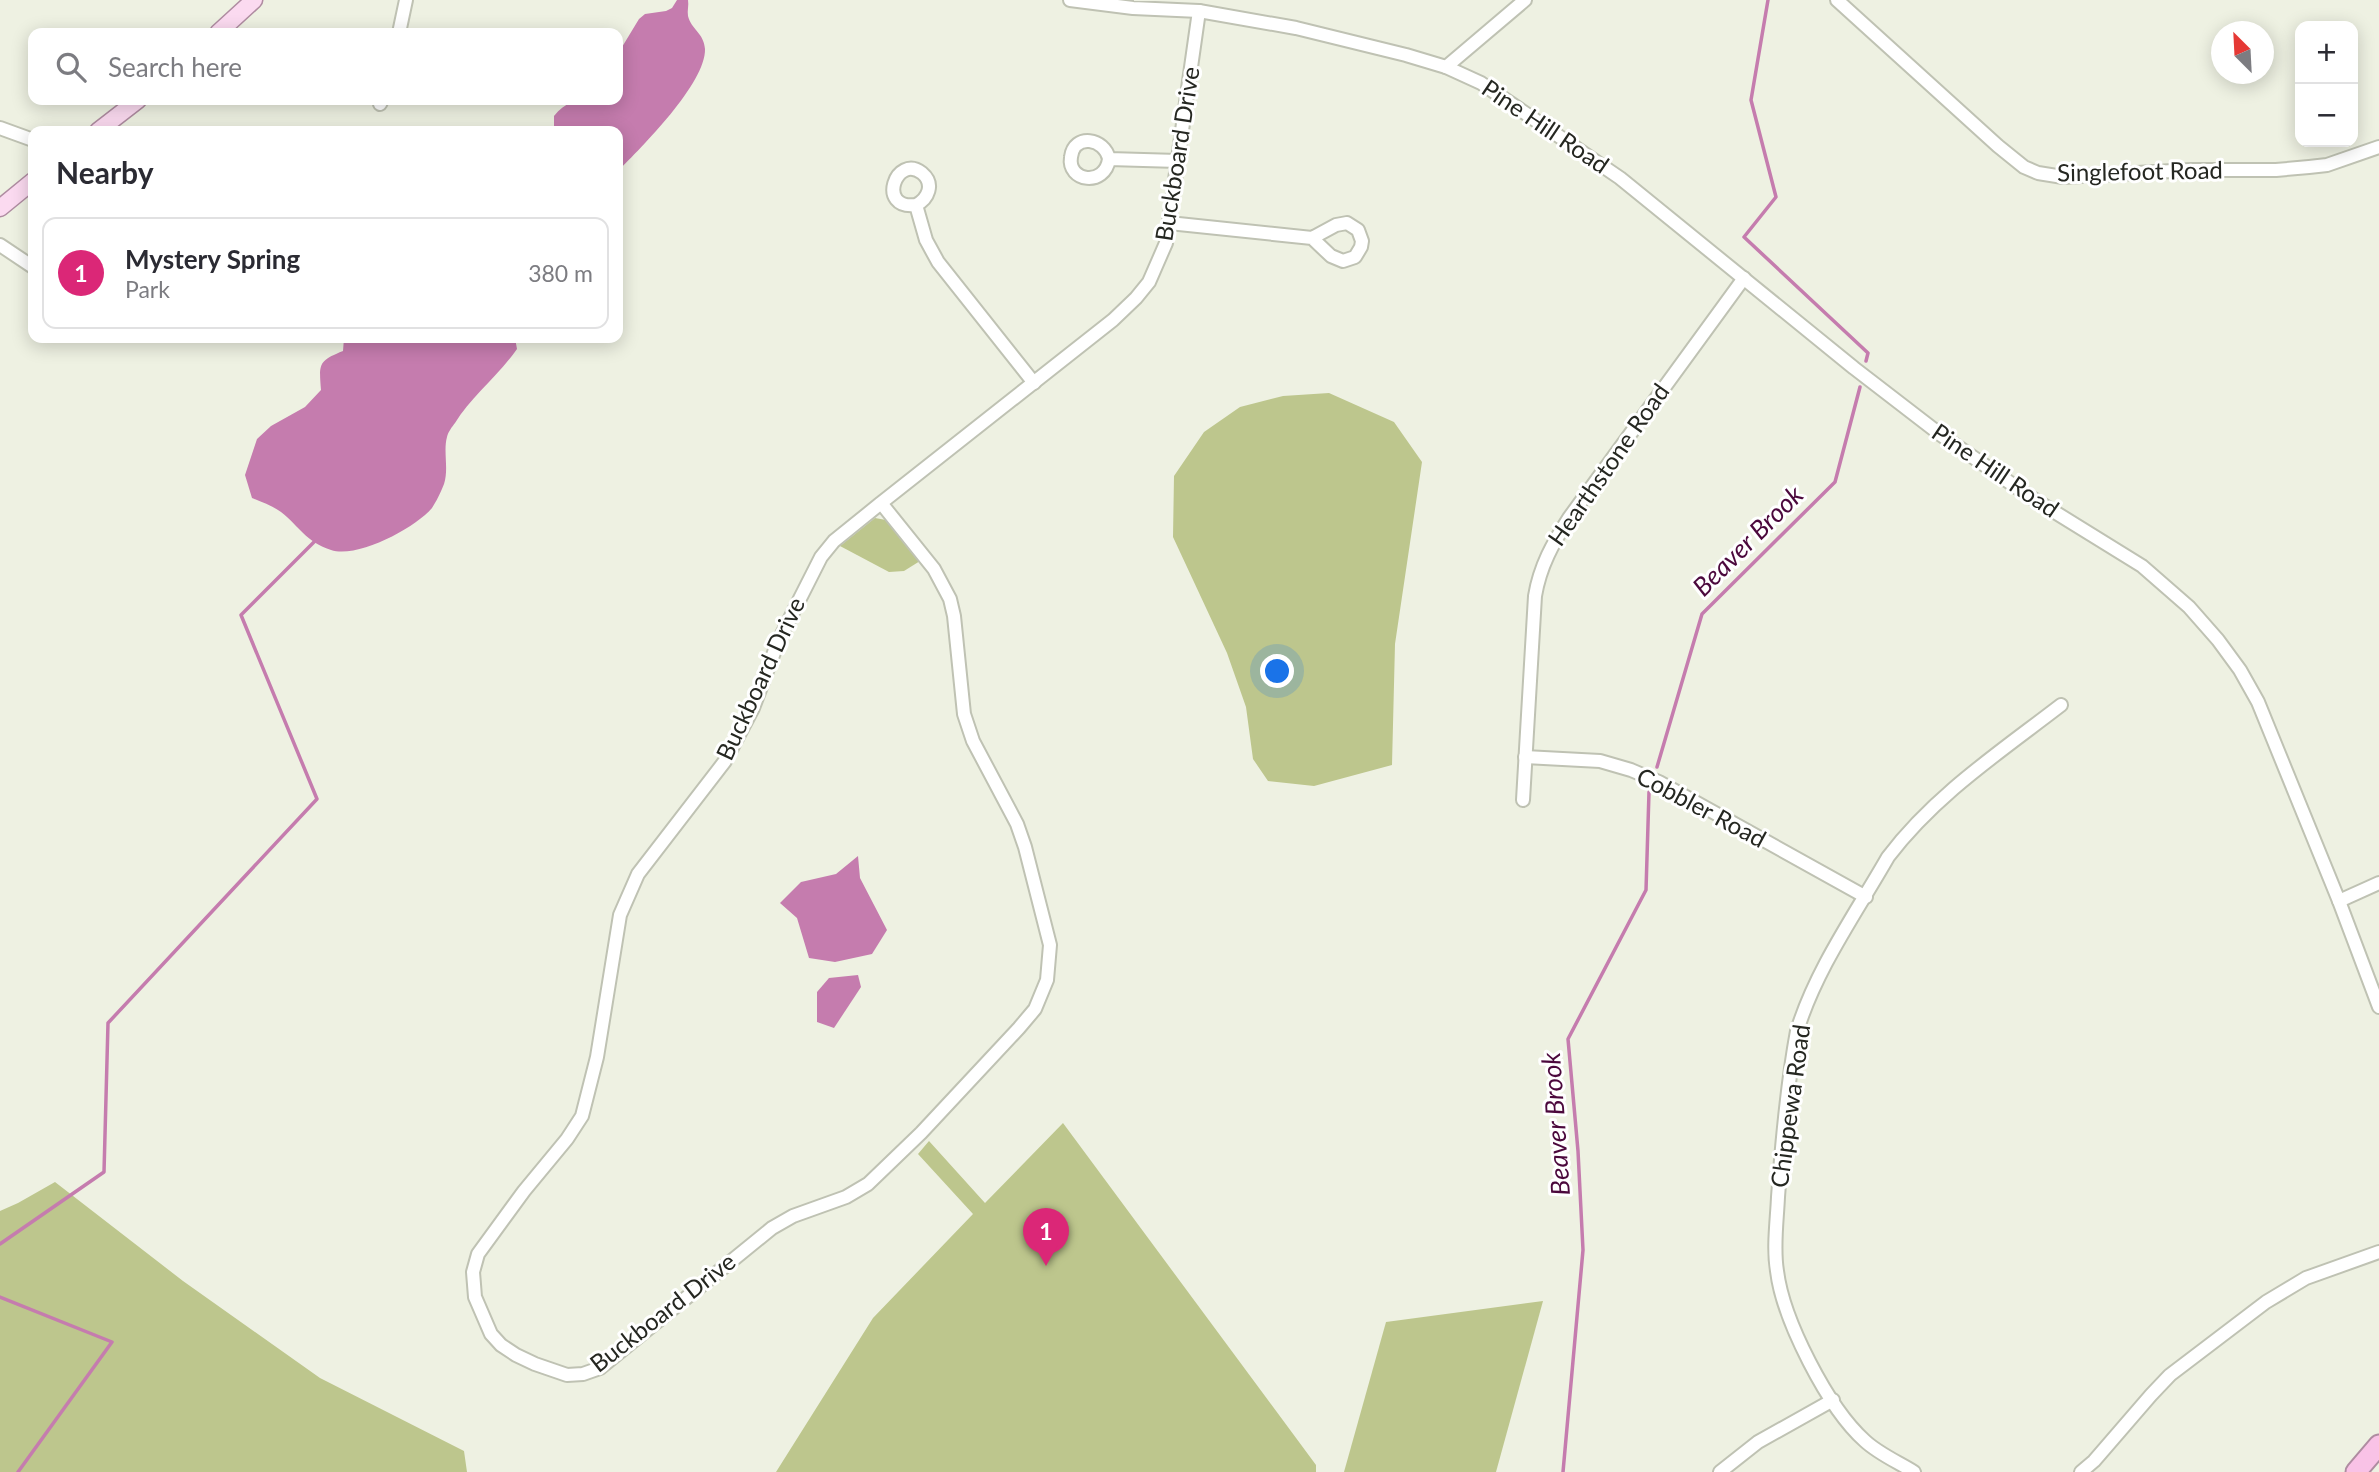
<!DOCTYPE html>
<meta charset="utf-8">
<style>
body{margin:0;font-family:Lato,sans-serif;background:#f7f7f7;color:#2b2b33}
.controls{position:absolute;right:21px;top:21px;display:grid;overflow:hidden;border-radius:14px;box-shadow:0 4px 18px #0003}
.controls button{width:63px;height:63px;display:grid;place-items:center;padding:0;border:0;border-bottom:2px solid #e1e1e2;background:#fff;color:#2b2b33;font:35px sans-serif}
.compass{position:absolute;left:2211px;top:21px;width:63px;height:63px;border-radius:50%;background:#fff;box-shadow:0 4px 18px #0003;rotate:336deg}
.you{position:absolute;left:1278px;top:672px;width:24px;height:24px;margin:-18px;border:5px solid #fff;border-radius:50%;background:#1a73e8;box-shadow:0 0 0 10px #1a73e833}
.badge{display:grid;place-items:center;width:46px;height:46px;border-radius:50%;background:#db2777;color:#fff;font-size:23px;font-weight:700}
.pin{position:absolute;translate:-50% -58px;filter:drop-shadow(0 2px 4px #0008)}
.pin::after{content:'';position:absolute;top:37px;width:24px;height:21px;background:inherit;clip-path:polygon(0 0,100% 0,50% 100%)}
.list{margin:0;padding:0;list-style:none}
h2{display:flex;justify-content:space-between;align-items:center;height:91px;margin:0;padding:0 28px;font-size:30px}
h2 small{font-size:23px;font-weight:400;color:#7c7c81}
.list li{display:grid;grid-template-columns:46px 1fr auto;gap:21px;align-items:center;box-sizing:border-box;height:112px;margin:0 14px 14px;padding:0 14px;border:2px solid #e1e1e2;border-radius:14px}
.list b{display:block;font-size:26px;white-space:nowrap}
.list p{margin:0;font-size:23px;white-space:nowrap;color:#7c7c81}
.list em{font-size:23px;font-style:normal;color:#7c7c81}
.icon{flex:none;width:38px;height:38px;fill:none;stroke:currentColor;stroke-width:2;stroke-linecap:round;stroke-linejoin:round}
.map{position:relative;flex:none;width:2379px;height:1472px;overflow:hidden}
.search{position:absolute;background:#fff;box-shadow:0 4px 18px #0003;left:28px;top:28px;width:595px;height:77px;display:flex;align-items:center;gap:18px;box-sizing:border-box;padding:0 24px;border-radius:14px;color:#7c7c81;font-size:26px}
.panel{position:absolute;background:#fff;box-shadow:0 4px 18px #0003;left:28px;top:126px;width:595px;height:217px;border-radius:14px}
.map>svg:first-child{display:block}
.green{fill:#bdc68d}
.water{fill:#c57cae}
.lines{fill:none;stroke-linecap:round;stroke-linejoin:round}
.stream{stroke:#c57cae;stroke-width:3.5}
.minor-casing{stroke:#bfc2b3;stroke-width:16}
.major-casing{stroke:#af8ca1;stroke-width:19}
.highway-casing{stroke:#af8ca1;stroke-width:23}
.minor{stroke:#fff;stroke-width:12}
.major{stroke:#fbdaf0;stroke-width:16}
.highway{stroke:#f9c2e6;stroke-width:19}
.labels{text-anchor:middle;stroke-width:6;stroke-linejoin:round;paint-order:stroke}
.street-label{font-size:24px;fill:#252721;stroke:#fff}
.water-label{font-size:26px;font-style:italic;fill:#4b083c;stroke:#fff}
</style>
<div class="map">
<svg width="2379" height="1472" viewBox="0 0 2379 1472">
<rect width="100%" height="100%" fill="#eef1e2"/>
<!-- green -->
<g class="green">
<polygon points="1329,393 1394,422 1422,462 1395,644 1392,765 1314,786 1268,781 1253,759 1246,707 1227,653 1173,537 1174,476 1204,432 1240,407 1283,396"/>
<polygon points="875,518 886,520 920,561 904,571 889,572 840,546"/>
<polygon points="1063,1123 1316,1465 1316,1472 776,1472 873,1318 973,1214 918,1154 929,1141 985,1203"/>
<polygon points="55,1182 183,1281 320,1378 464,1451 467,1472 0,1472 0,1211 18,1203"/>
<polygon points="1543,1301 1496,1472 1344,1472 1386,1322"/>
</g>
<!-- water -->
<g class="water">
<path d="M677 0H688C689 5 687 11 688 16 691 29 704 33 705 49 706 83 641 148 618 171V131H554V116C571 94 592 100 618 100L619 52 639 19 645 14 666 11 672 8Z"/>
<path d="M344 338H515L517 349C499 375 471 397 455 423 452 427 448 432 447 437 443 451 449 469 444 484 441 492 436 502 432 508 415 528 357 559 331 550 305 541 300 527 281 512 273 506 261 502 252 498L245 475 257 439 271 426 305 407 321 390C319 364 318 361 343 351Z"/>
<polygon points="858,856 860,878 887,930 872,954 835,962 809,958 797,918 780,903 801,882 836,874"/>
<polygon points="858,975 861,987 834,1028 817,1022 817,992 829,978"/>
</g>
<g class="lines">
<!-- stream -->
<g class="stream">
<polyline points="1768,0 1751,100 1776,197 1744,237 1868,353 1866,361"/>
<polyline points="1657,767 1702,614 1835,482 1860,387"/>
<polyline points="0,1244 104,1172 108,1023 317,799 241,615 314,542"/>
<polyline points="0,1297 112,1342 18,1472"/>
<polyline points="1563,1472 1583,1250 1578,1151 1568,1039 1646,890 1649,792"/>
</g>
<!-- minor casing -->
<g class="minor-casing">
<g id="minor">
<polyline points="1070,0 1133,8 1199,11 1296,28 1406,55 1446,67 1481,83 1620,178 1854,368 1941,435 2032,498 2142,566 2189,607 2218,640 2240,670 2258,702 2339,901 2379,1007"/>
<polyline points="1837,0 1998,146 2024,167 2038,173 2063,177 2191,170 2276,170 2309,167 2327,165 2379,147"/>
<polyline points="399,33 406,0"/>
<polyline points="1446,67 1525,0"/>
<polyline points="380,104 382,100"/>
<polyline points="0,128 33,140"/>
<path d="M1109 159C1105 187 1067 182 1071 157 1074 133 1105 138 1109 159L1178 161"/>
<path d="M916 205C876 210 896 153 922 173 935 184 928 199 916 205L926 240 938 262 1034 383"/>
<polyline points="1169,223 1312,238 1336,225 1347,223 1358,230 1362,241 1361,247 1355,257 1343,261 1331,256 1312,238"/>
<polyline points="0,245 33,267"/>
<polyline points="881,503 834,541 821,557 778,642 753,708 725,761 638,874 620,915 597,1057 582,1116 567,1139 524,1191 478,1254 473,1272 475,1297 491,1334 501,1345 516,1355 535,1364 567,1375 583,1374 600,1368 772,1228 793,1216 846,1197 868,1184 921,1133 1019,1028 1035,1009 1047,980 1050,945 1025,847 1017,824 973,741 964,714 954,616 950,599 934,569 881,503 1113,320 1136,298 1149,282 1166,243 1199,11"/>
<polyline points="1525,757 1600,761 1631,770 1659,782 1866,897"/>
<path d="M1523 800 1535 596C1540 566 1553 543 1569 518L1744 278"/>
<polyline points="2339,901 2379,883"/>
<polyline points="1720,1472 1758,1442 1833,1400"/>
<path d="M1914 1472C1898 1462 1879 1454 1865 1441 1828 1408 1783 1320 1777 1271 1773 1247 1777 1221 1778 1197 1782 1142 1787 1085 1797 1031 1816 969 1856 913 1888 857 1935 795 2000 752 2061 705"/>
<polyline points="2081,1472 2094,1461 2151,1395 2170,1375 2266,1302 2306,1278 2379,1252"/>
</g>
</g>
<!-- major casing -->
<g class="major-casing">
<g id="major">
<polyline points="218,33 254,0"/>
<polyline points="98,131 138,100"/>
<polyline points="0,208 33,181"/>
</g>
</g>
<!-- highway casing -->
<g class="highway-casing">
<polyline id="highway" points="2356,1472 2379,1445"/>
</g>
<!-- minor -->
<use href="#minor" class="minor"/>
<!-- major -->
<use href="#major" class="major"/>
<!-- highway -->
<use href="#highway" class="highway"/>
</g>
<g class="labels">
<!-- street labels -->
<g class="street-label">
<text transform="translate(1545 127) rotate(34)" y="8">Pine Hill Road</text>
<text transform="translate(1178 154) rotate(-81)" y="8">Buckboard Drive</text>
<text transform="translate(2140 172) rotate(-1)" y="8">Singlefoot Road</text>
<text transform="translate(1609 465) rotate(-55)" y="8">Hearthstone Road</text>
<text transform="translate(1995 471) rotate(34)" y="8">Pine Hill Road</text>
<text transform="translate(761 679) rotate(-65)" y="8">Buckboard Drive</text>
<text transform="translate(1701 808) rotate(28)" y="8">Cobbler Road</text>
<text transform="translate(1791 1106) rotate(-82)" y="8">Chippewa Road</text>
<text transform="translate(663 1313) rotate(-38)" y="8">Buckboard Drive</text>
</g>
<!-- water labels -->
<g class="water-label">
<text transform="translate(1748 541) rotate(-45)" y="9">Beaver Brook</text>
<text transform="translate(1556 1124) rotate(-94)" y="9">Beaver Brook</text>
</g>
</g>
</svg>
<div class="controls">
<button>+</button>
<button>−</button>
</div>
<svg class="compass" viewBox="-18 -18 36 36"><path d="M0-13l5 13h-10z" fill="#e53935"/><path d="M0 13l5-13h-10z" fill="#7c7c81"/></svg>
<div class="you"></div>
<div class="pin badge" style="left:1046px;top:1266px">1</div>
<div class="search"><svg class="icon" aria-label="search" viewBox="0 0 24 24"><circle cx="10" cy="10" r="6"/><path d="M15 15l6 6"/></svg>Search here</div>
<section class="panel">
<h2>Nearby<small></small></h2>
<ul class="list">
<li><span class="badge">1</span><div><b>Mystery Spring</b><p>Park</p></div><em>380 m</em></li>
</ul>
</section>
</div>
